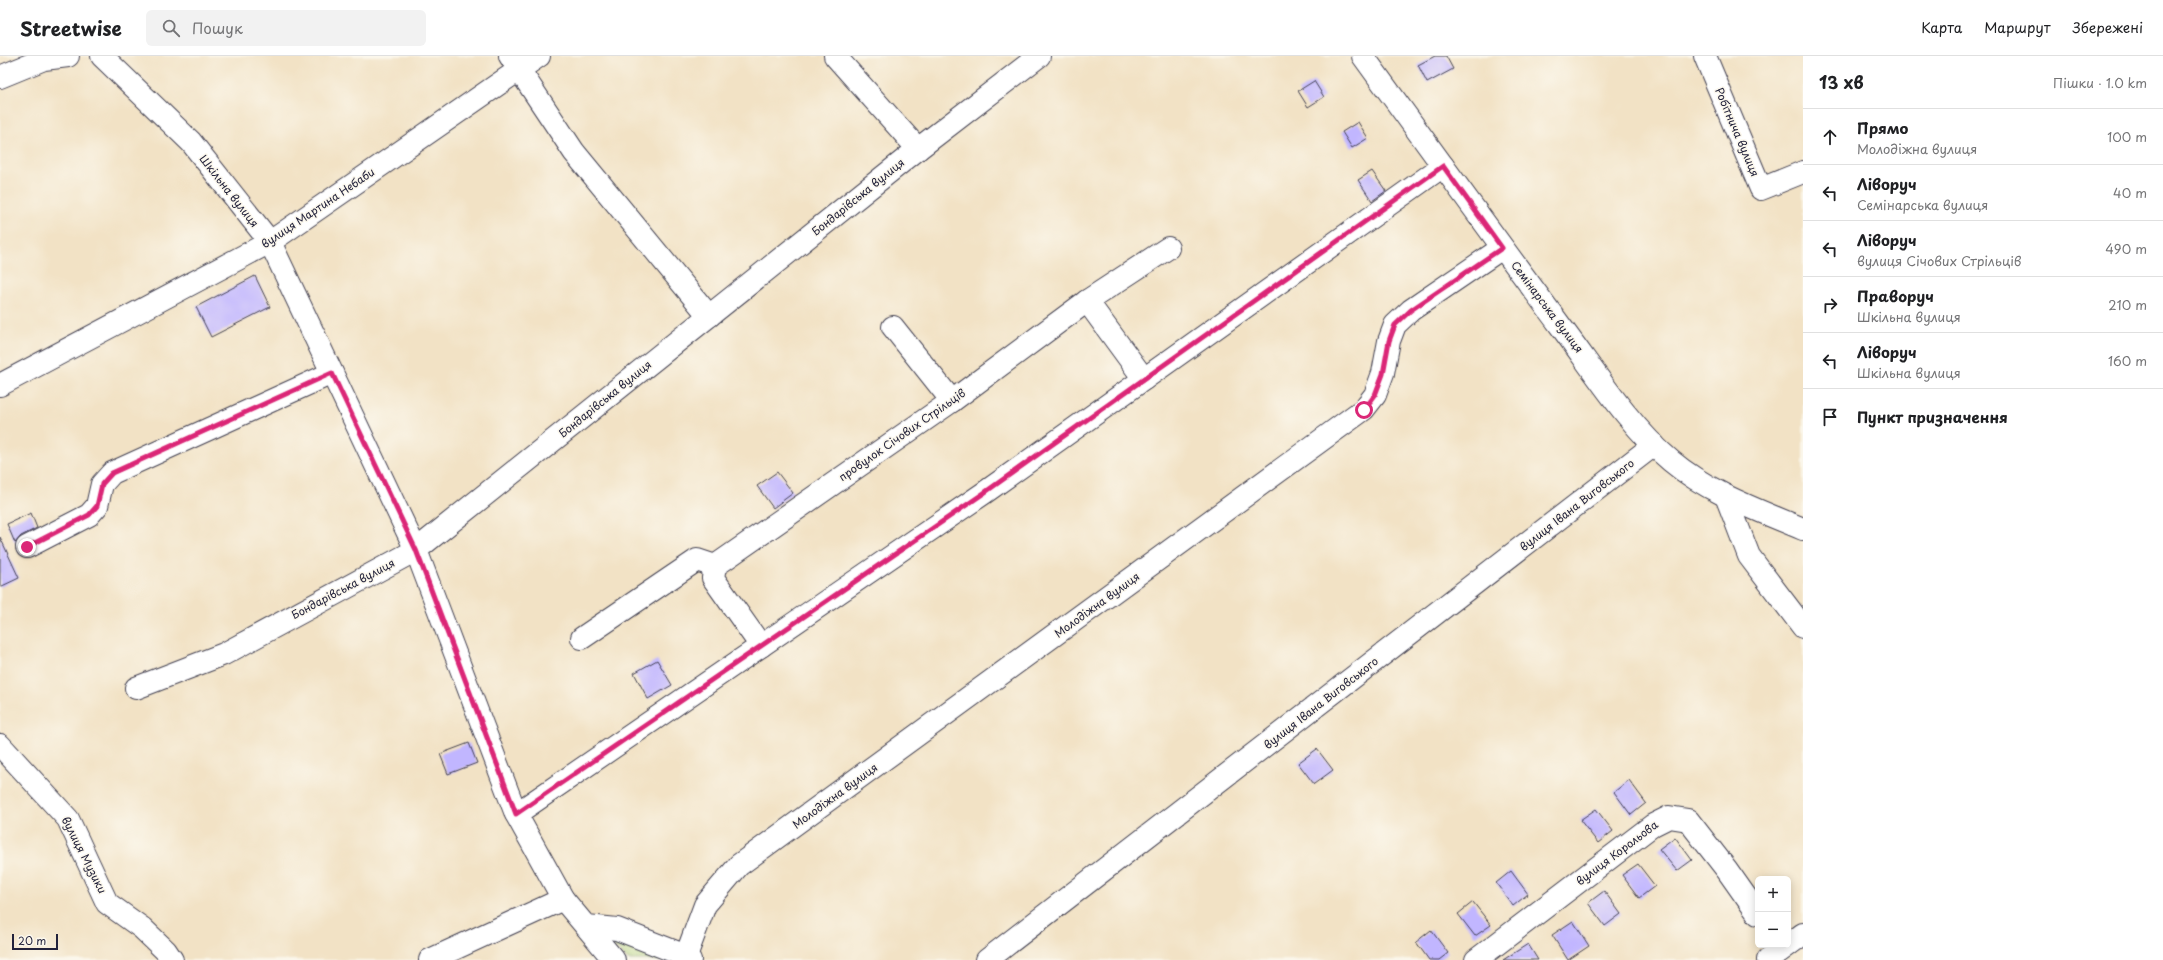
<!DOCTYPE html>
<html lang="uk">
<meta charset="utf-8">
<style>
body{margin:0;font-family:"Playpen Sans",sans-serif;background:#f2f2f2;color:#202124}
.controls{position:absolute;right:12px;bottom:12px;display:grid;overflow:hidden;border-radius:6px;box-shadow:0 2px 10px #0003}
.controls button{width:36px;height:36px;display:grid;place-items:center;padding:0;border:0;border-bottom:1px solid #e0e0e0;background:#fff;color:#202124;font:20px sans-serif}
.scale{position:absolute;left:12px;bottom:10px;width:46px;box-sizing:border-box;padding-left:4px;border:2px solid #22223b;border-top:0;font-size:11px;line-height:14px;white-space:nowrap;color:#22223b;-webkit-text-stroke:3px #fbf7ec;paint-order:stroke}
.stop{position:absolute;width:12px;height:12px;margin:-9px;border:3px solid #db2777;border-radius:50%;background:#fff}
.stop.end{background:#db2777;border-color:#fff;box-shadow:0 1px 4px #0008}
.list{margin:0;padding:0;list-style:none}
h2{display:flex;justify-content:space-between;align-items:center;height:52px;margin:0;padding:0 16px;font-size:17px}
h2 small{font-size:13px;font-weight:400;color:#757577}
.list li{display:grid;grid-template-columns:26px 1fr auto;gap:12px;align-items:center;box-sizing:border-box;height:56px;padding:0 16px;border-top:1px solid #e0e0e0}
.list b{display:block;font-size:15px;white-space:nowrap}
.list p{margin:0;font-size:13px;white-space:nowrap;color:#757577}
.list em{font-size:13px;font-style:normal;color:#757577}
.icon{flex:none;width:22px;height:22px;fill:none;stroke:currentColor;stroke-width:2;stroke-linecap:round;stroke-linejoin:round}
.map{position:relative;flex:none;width:1803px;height:904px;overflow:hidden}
header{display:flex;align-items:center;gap:24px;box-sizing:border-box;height:56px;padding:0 20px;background:#fff;border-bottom:1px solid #e0e0e0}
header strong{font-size:19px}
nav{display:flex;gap:22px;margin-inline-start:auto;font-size:14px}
.search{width:280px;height:36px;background:#f2f2f2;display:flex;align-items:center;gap:10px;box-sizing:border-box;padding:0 14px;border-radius:6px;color:#757577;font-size:15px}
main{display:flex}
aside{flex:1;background:#fff}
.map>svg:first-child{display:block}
.green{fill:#adcf78;stroke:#68785a}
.building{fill:#c1b6ff}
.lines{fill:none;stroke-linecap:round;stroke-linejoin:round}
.minor-casing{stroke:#413f50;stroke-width:24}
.minor{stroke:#fff;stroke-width:22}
.route{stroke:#db2777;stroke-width:5}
.labels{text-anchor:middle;stroke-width:3;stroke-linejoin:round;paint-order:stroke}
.street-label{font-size:11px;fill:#22223b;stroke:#fbf7ec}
</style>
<header>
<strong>Streetwise</strong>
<div class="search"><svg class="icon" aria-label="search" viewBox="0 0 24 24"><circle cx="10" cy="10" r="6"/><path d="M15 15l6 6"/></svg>Пошук</div>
<nav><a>Карта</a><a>Маршрут</a><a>Збережені</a></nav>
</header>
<main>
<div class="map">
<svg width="1803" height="904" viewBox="0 0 1803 904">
<rect width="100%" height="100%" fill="#fbf7ec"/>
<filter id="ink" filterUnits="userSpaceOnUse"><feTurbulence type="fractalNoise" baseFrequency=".025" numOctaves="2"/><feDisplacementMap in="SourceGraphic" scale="8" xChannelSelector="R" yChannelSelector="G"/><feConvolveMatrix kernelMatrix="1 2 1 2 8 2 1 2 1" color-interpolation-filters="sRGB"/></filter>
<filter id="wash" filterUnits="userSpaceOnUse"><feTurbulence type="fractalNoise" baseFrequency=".012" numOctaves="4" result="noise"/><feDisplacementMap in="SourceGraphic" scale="16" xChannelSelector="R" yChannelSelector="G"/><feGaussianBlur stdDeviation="0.9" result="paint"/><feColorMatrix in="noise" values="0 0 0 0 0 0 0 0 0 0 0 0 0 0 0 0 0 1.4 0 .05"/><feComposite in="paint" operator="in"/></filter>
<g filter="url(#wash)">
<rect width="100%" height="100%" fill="#f2e2c5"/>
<!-- green -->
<polygon class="green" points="604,880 676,904 628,904"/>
<g id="blocks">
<!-- building -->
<g class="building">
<polygon points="1435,0 1446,0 1453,13 1427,27 1418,9"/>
<polygon points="1314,25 1324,41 1308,51 1298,35"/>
<polygon points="1358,66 1368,82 1352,92 1342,76"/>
<polygon points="1372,115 1386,135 1372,145 1358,124"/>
<polygon points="255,220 270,251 211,281 196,251"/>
<polygon points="777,416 793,437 773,452 757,430"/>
<polygon points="31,457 37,472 21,480 15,487 7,468"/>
<polygon points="0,481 19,522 0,531"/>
<polygon points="657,604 672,629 648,643 634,617"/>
<polygon points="469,687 477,707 448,718 440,698"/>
<polygon points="1317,693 1333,714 1314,728 1298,707"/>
<polygon points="1629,724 1646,747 1631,759 1614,736"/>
<polygon points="1596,753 1613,775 1598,787 1580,764"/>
<polygon points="1675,781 1692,804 1677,815 1659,793"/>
<polygon points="1638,808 1655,830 1639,842 1622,819"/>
<polygon points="1511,815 1528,838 1513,850 1496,827"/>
<polygon points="1604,835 1621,858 1605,870 1588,847"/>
<polygon points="1473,846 1491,869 1475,880 1458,858"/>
<polygon points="1573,865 1589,890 1568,904 1552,879"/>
<polygon points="1431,874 1448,897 1439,904 1429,904 1416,886"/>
<polygon points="1528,888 1538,904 1503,904"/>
</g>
</g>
</g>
<g filter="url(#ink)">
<use href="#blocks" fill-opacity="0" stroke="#413f50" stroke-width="1"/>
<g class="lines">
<!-- minor casing -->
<g class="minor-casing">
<g id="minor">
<polyline points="102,0 191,86 270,186 416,494 516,758 563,843 614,904"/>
<polyline points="510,0 574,96 709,260"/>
<polyline points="835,0 918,93"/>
<path d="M1363 0C1429 91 1495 182 1562 272 1595 316 1629 370 1671 405 1709 437 1758 454 1803 473"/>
<polyline points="1705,0 1761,133 1803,116"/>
<polyline points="0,21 44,3 68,0"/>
<polyline points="1087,245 1168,192"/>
<polyline points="893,271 952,345"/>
<polyline points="0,329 270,186 539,0"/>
<polyline points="1726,440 1749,500 1803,571"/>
<polyline points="27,491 89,459 97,450 102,428 112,417 332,317"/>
<polyline points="582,582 697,504 715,510"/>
<polyline points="761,590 713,522 715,510 952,345 1087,245 1144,323"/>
<polyline points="136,632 224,598 416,494 918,93 1039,0"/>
<polyline points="0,689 68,763 107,847 142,872 166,895 172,904"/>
<polyline points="516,758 984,437 1443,110"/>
<polyline points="587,870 617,873 686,900 690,904"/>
<polyline points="686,900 705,849 739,809 1364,353 1375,339 1383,317 1389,285 1395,269 1411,254 1502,192"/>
<polyline points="430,904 563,843"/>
<polyline points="987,904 1654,389"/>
<polyline points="1476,904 1653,769 1669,761 1688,764 1727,814 1758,858"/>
<polyline points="1768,904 1803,878"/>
</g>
</g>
<!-- minor -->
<use href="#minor" class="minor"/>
</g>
</g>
<g class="lines" filter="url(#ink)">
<!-- route -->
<polyline class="route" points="27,491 89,459 97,450 102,428 112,417 332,317 416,494 516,758 984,437 1443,110 1502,192 1411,254 1395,269 1389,285 1383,318 1375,339 1364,354"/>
</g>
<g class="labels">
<!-- street labels -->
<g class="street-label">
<text transform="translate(1737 76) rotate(67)" y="4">Робітнича вулиця</text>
<text transform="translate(229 135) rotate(52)" y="4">Шкільна вулиця</text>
<text transform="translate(858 141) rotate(-39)" y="4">Бондарівська вулиця</text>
<text transform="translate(318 152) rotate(-34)" y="4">вулиця Мартина Небаби</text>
<text transform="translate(1547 251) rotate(53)" y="4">Семінарська вулиця</text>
<text transform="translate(605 343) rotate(-39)" y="4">Бондарівська вулиця</text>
<text transform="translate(902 379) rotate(-35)" y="4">провулок Січових Стрільців</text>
<text transform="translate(1577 449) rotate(-38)" y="4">вулиця Івана Виговського</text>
<text transform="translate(343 533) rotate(-28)" y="4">Бондарівська вулиця</text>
<text transform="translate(1097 549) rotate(-36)" y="4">Молодіжна вулиця</text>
<text transform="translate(1321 647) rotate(-38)" y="4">вулиця Івана Виговського</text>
<text transform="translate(835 740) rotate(-36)" y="4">Молодіжна вулиця</text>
<text transform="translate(1617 797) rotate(-37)" y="4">вулиця Корольова</text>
<text transform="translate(84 799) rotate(63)" y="4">вулиця Музики</text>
</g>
</g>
</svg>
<div class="controls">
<button>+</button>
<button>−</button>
</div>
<div class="scale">20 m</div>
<div class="stop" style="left:1364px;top:354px"></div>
<div class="stop end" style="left:27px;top:491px"></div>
</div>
<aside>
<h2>13 хв<small>Пішки · 1.0 km</small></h2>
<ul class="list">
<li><svg class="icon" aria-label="ahead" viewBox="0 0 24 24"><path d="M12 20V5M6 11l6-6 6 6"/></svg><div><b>Прямо</b><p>Молодіжна вулиця</p></div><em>100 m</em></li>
<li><svg class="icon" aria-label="left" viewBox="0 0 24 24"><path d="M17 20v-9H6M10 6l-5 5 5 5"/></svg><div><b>Ліворуч</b><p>Семінарська вулиця</p></div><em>40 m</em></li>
<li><svg class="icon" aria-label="left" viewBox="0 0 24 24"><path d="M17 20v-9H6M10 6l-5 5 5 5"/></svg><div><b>Ліворуч</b><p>вулиця Січових Стрільців</p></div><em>490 m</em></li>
<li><svg class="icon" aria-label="right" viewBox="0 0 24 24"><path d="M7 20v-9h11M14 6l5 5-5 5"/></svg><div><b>Праворуч</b><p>Шкільна вулиця</p></div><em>210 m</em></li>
<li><svg class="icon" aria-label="left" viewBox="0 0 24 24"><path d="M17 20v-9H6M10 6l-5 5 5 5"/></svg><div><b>Ліворуч</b><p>Шкільна вулиця</p></div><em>160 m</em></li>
<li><svg class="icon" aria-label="arrive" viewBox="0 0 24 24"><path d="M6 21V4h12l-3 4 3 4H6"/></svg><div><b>Пункт призначення</b></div></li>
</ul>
</aside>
</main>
